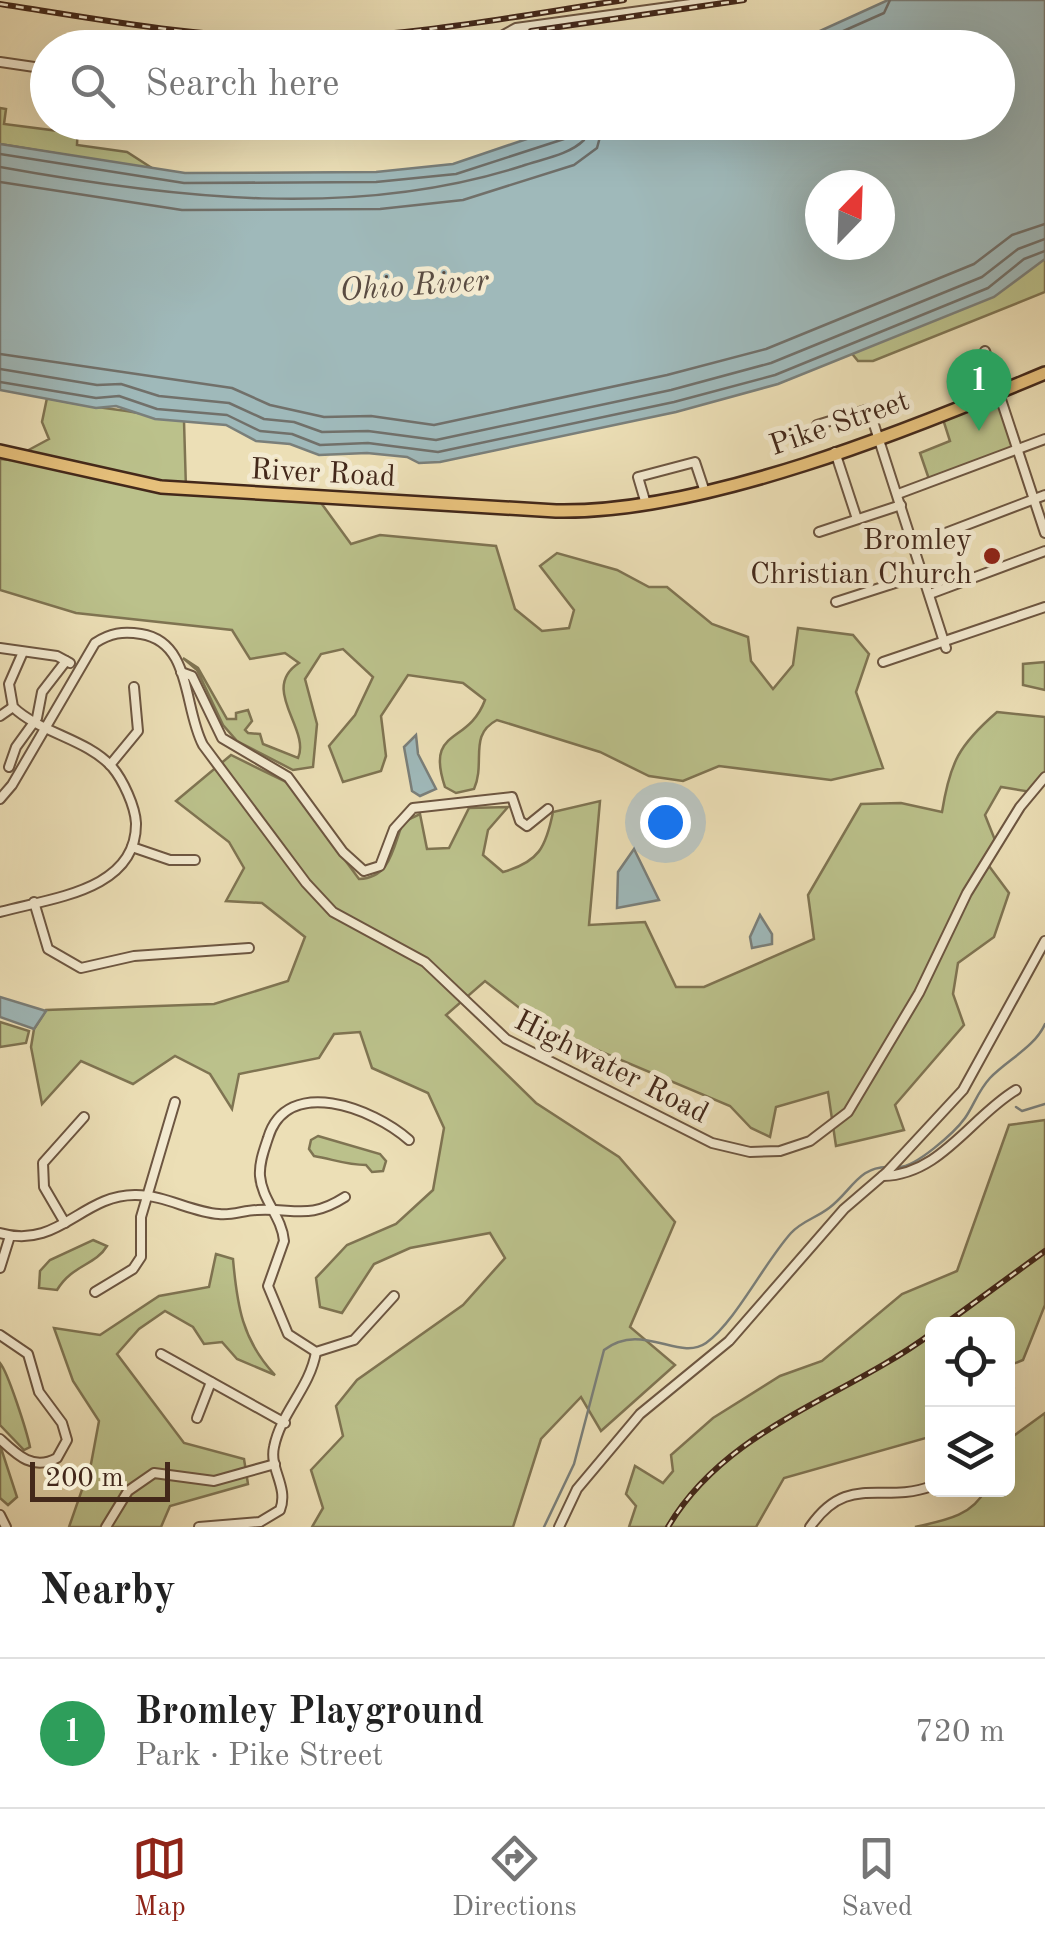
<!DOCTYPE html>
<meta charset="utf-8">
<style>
body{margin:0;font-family:"Old Standard TT",serif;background:#f6f6f6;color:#222}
.controls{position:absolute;right:30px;bottom:30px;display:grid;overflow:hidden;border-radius:15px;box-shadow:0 10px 40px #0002}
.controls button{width:90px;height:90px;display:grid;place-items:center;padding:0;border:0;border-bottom:2px solid #e0e0e0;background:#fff;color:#222;font:50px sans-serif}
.compass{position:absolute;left:805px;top:170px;width:90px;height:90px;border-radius:50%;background:#fff;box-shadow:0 10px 40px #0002;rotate:23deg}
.scale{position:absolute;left:30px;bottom:25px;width:140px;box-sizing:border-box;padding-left:10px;border:5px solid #43281a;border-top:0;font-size:28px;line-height:35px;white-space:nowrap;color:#43281a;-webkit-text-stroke:8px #f3ead0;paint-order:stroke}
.you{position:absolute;left:665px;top:822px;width:35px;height:35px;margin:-25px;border:8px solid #fff;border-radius:50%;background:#1a73e8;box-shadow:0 0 0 15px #1a73e833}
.badge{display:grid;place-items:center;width:65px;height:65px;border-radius:50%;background:#8f2418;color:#fff;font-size:32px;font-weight:700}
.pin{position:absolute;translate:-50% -82px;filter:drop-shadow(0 2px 5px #0008)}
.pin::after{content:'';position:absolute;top:52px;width:35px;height:30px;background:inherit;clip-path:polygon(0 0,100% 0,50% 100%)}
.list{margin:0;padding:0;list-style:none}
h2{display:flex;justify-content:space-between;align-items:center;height:130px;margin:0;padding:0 40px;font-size:42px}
h2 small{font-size:32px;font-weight:400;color:#767676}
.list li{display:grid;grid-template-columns:65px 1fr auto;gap:30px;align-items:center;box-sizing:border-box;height:150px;padding:0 40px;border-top:2px solid #e0e0e0}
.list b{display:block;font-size:38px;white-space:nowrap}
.list p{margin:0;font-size:32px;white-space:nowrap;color:#767676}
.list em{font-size:32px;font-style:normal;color:#767676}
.icon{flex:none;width:55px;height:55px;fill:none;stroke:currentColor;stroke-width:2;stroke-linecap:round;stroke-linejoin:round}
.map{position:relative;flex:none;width:1045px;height:1527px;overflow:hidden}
.search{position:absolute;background:#fff;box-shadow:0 10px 40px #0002;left:30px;right:30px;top:30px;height:110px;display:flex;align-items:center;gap:25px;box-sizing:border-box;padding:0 35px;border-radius:55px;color:#767676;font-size:38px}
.sheet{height:280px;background:#fff}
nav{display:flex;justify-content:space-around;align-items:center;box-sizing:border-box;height:140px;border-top:2px solid #e0e0e0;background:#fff;font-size:28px;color:#767676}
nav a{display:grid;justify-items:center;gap:5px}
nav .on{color:#8f2418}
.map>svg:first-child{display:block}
.green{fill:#bbc18b;stroke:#7f7452;stroke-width:2.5}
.water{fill:#9fb9ba;stroke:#7a7f7a;stroke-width:2.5;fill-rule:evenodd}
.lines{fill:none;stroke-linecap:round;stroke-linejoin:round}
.shore{stroke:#71706a;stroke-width:2.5}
.stream{stroke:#7a7f7a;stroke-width:2.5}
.minor-casing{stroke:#6d5641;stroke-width:12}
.major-casing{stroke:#43281a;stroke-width:16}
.minor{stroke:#f3ead0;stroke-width:8}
.major{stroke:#e6c07b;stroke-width:11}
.rail-casing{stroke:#43281a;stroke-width:6}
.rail{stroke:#f3ead0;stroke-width:2.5;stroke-dasharray:8;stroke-linecap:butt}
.poi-dot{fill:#8f2418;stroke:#f3ead0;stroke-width:4}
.labels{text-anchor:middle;stroke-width:10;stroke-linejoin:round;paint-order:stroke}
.street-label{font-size:30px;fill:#43281a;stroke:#f3ead0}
.poi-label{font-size:30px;fill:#43281a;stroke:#f3ead0;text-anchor:end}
.water-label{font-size:32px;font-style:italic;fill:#5a4c42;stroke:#f3ead0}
</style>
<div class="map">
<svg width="1045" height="1527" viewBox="0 0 1045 1527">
<rect width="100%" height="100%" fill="#ecdfb6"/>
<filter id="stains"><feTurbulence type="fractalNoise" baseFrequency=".002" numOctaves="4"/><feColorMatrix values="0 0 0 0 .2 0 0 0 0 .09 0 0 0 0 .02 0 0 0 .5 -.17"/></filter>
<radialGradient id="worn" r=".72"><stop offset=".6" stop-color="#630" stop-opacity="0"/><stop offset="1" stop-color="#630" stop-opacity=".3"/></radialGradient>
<!-- green -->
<g class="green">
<polygon points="0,108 6,109 4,124 59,131 61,123 78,123 77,145 127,152 155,170 0,144"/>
<polygon points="1045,259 1045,292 873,361 858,361 849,350"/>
<polygon points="999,392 1017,449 930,482 920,453 950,441 941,413"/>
<path d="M47 398C93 408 138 411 184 421L186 489 316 496 351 544 380 535 496 546 515 609 542 631 569 628 574 610 540 566 557 553 617 570 649 587H667L712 624 748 637 751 661 773 689 793 665 798 628 853 635 869 654 856 692 883 768 831 780 719 766 683 781 649 776 600 752 497 720C468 735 486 762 474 789L456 793 445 787C425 727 468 746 485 700L463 683 408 675 381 716 386 756 381 771 343 782 329 746 355 715 373 677 343 649 321 654 305 679 317 724 313 767 293 770 237 741 223 725 197 670 183 658 198 668 227 719H236V713L248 710 252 721 245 730 248 733 260 734 263 744 298 758C311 729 259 689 299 663L285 653 250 659 232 630 76 613 0 590V459L10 460 49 439 42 422Z"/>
<polygon points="1045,662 1045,690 1023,685 1023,664"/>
<path d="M997 712 1045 717V777L1031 792 1001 787 985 815 997 845 986 862 1009 893 994 937 958 963 953 994 964 1025 895 1105 904 1130 836 1146 828 1092 776 1107 770 1137 751 1128 730 1106 545 1028 485 981 446 1015 536 1103 619 1157 675 1222 630 1327 675 1365 601 1431 581 1397 541 1439 513 1527H312L323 1508 311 1470 343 1436 336 1406 357 1380 463 1305 505 1258 490 1233 410 1248 374 1264 342 1313 320 1307 316 1278 347 1245 396 1224 433 1190 444 1128 428 1093 372 1068 360 1032 334 1034 319 1058 239 1074 232 1109 210 1074 175 1056 133 1084 81 1061 42 1104 31 1047 34 1029 46 1010 214 1004 288 981 305 937 262 903 226 901 244 868 229 842 176 801 231 755 288 783 359 879C391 878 393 847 403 822L420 814 427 849 449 848 469 808 508 807 488 830 483 855 503 872C539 862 546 847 553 812L600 801 589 925 645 922 676 987H704L814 939 808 895 861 804 901 803 942 812C950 762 959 745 997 712Z"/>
<polygon points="0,1022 29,1031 26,1043 0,1047"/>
<polygon points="1045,1120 1045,1305 1023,1360 1008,1366 1008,1324 932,1324 932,1431 926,1438 784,1478 756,1527 629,1527 636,1506 626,1494 635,1466 663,1483 673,1471 671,1455 713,1418 780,1376 822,1361 902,1294 957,1271 1009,1125"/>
<path d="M318 1136 380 1154 386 1161 383 1171 372 1172 366 1165C347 1165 332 1159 314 1156L309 1149 311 1140Z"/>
<path d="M93 1240 107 1246C95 1266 73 1264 57 1290L39 1288 40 1271 50 1260Z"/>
<path d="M216 1254 233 1259C237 1305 242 1340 275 1375L237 1359 222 1342 204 1344 193 1327 165 1311 139 1329 117 1354 184 1443 244 1459 248 1484 170 1506 161 1527H69L91 1464 99 1421 73 1381 54 1328 100 1335 159 1296 209 1287Z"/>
<path d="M0 1363C8 1372 27 1432 30 1447L24 1450 0 1425Z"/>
<path d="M1045 1413V1527H915C941 1521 972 1517 985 1490H1008V1440Z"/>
<polygon points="0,1445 17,1497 8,1505 0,1498"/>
</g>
<!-- water -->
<g class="water">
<path d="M888 0H1045V259L994 297 778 384 676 412 440 462 419 463 407 457 367 453 319 455 290 444 256 441 226 425 155 419 116 406 96 408 0 390V144L185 173 376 172 453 164 574 123 998 122V48L763 47 809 36ZM820 185H880V245H820Z"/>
<polygon points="416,735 418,754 436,789 420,796 412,791 404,747"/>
<polygon points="634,849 659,900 617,908 618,872"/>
<polygon points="760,915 772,934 772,944 752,948 750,937"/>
<polygon points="0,997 46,1011 34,1029 0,1017"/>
</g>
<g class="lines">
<!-- shore -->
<g class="shore">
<polyline points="805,48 884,13 890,0"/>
<polyline points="0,154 184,183 376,182 456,174 564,139 574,132 576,122"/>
<path d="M0 167C171 198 354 220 522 166 542 159 569 155 584 140L589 122"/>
<polyline points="0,182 182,210 380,209 463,200 574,165 597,148 604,122"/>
<polyline points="0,354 232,388 270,405 324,417 371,416 434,425 667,375 766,349 974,264 1012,235 1045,224"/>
<polyline points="0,369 97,385 121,384 159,396 229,403 264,419 294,422 322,432 368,431 436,440 671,390 771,363 982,277 1018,249 1045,239"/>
<polyline points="0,382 96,398 119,396 157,409 227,415 260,431 292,434 320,445 368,443 438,452 674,402 775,375 988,288 1024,259 1045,251"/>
</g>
<!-- stream -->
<g class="stream">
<polyline points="1016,1107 1022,1111 1045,1104"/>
<path d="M898 1167C915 1168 955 1132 965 1118 974 1105 978 1091 990 1078 1007 1060 1035 1047 1045 1024"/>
<path d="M544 1527 574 1464 604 1350C642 1321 679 1362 706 1343 736 1321 764 1263 791 1233 802 1221 816 1218 829 1208 851 1192 859 1165 890 1167"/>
</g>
<!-- minor casing -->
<g class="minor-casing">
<g id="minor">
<polyline points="480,48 516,28 720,0"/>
<polyline points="0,62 48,69"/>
<polyline points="985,351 1045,533"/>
<polyline points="817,425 869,409 946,648"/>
<polyline points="835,452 857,519"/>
<polyline points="898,494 1045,439"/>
<polyline points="646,504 638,477 695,462 705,492"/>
<polyline points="819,532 901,505"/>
<polyline points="914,545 1045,495"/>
<polyline points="930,594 1045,551"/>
<polyline points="836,602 923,574"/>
<polyline points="0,648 57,656 70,663"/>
<polyline points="883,662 1045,607"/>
<polyline points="181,672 192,676 222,738 288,777 343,852 364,871 380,866 394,829 413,808 512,797 520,821 527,826 548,809"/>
<polyline points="0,716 13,707"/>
<polyline points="110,765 138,731 134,687"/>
<polyline points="9,767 16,747 37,718 42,692 66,661"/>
<path d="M0 799 12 785 95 643C110 633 123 631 141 634 192 642 183 707 203 745L306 883 333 912 425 962 506 1039 712 1143 750 1152 780 1151 810 1141 848 1112 919 993 967 893 1020 807 1045 777"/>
<polyline points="132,847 170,860 195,860"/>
<polyline points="34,902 48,949 81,968 134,956 249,948"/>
<path d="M0 912C50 898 137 891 136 823 135 806 123 780 112 767 87 739 40 733 13 707L9 684 23 652"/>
<path d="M883 1176C940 1175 971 1117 1016 1090"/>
<polyline points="65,1223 44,1187 43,1163 84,1117"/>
<path d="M0 1233C59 1250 82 1194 136 1195 165 1195 191 1212 219 1214 231 1216 245 1210 257 1210 296 1208 309 1220 345 1197"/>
<polyline points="0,1268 10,1236"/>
<polyline points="95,1292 133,1269 141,1257 141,1217 175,1102"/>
<path d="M394 1296 354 1340 316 1352 288 1334 268 1286 284 1241C282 1217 262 1200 260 1176 259 1163 264 1150 268 1138 287 1075 373 1108 409 1140"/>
<path d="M0 1335 28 1354 39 1392 62 1423 67 1440 57 1458C33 1471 17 1455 0 1439"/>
<polyline points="161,1354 285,1423"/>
<polyline points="1008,1391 1009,1388"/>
<polyline points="197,1418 211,1382"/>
<polyline points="0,1515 6,1527"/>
<polyline points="106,1527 128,1491 154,1473 214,1481 275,1464"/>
<path d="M199 1527 260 1522 280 1510C289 1487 269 1469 274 1447 281 1412 310 1388 316 1352"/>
<polyline points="559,1527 577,1489 640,1414 729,1341 844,1209 887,1172 963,1090 1045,941"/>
<path d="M810 1527C848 1472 881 1505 932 1486"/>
</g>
</g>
<!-- major casing -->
<g class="major-casing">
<path id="major" d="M0 451 161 487 556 511C703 514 909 430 1045 373"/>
</g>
<!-- minor -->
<use href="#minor" class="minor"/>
<!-- major -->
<use href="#major" class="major"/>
<!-- rail casing -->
<g class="rail-casing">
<g id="rail">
<path d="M0 4C98 19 197 38 297 38 406 38 516 16 624 0"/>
<polyline points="531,31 744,0"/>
<polyline points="945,1324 1045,1251"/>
<path d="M668 1527C727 1427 843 1399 932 1333"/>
</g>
</g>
<!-- rail -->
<use href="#rail" class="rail"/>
</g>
<!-- markers -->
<circle class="poi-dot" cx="992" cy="556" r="10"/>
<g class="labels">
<!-- street labels -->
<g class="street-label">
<text transform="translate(839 422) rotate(-19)" y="10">Pike Street</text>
<text transform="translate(323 472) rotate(3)" y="10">River Road</text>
<text transform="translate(612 1066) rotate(27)" y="10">Highwater Road</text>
</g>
<!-- poi labels -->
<g class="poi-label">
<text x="972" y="549">Bromley<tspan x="972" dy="34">Christian Church</tspan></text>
</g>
<!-- water labels -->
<g class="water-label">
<text transform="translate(414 284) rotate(-4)" y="11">Ohio River</text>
</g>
</g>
<rect width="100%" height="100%" filter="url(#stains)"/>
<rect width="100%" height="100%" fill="url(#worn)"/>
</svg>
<div class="controls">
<button><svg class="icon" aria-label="locate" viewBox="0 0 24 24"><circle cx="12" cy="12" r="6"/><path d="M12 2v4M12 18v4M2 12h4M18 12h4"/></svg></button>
<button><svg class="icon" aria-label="layers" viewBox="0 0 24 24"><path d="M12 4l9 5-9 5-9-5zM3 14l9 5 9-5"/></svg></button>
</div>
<svg class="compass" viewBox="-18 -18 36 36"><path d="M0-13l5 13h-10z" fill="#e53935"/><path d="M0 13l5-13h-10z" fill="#767676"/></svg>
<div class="scale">200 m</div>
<div class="you"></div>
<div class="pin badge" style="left:979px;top:431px;background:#2e9e5b">1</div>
<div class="search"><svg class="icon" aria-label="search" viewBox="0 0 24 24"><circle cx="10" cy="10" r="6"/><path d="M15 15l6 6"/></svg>Search here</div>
</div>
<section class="sheet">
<h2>Nearby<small></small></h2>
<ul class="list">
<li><span class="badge" style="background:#2e9e5b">1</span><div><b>Bromley Playground</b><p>Park · Pike Street</p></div><em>720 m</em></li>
</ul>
</section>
<nav>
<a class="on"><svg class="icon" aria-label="map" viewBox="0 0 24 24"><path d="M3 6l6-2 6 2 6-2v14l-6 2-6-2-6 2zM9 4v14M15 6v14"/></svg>Map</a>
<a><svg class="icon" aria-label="directions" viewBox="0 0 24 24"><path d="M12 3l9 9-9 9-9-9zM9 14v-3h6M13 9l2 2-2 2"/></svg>Directions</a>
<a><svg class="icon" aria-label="saved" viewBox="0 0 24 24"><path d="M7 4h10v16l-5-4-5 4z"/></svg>Saved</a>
</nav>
